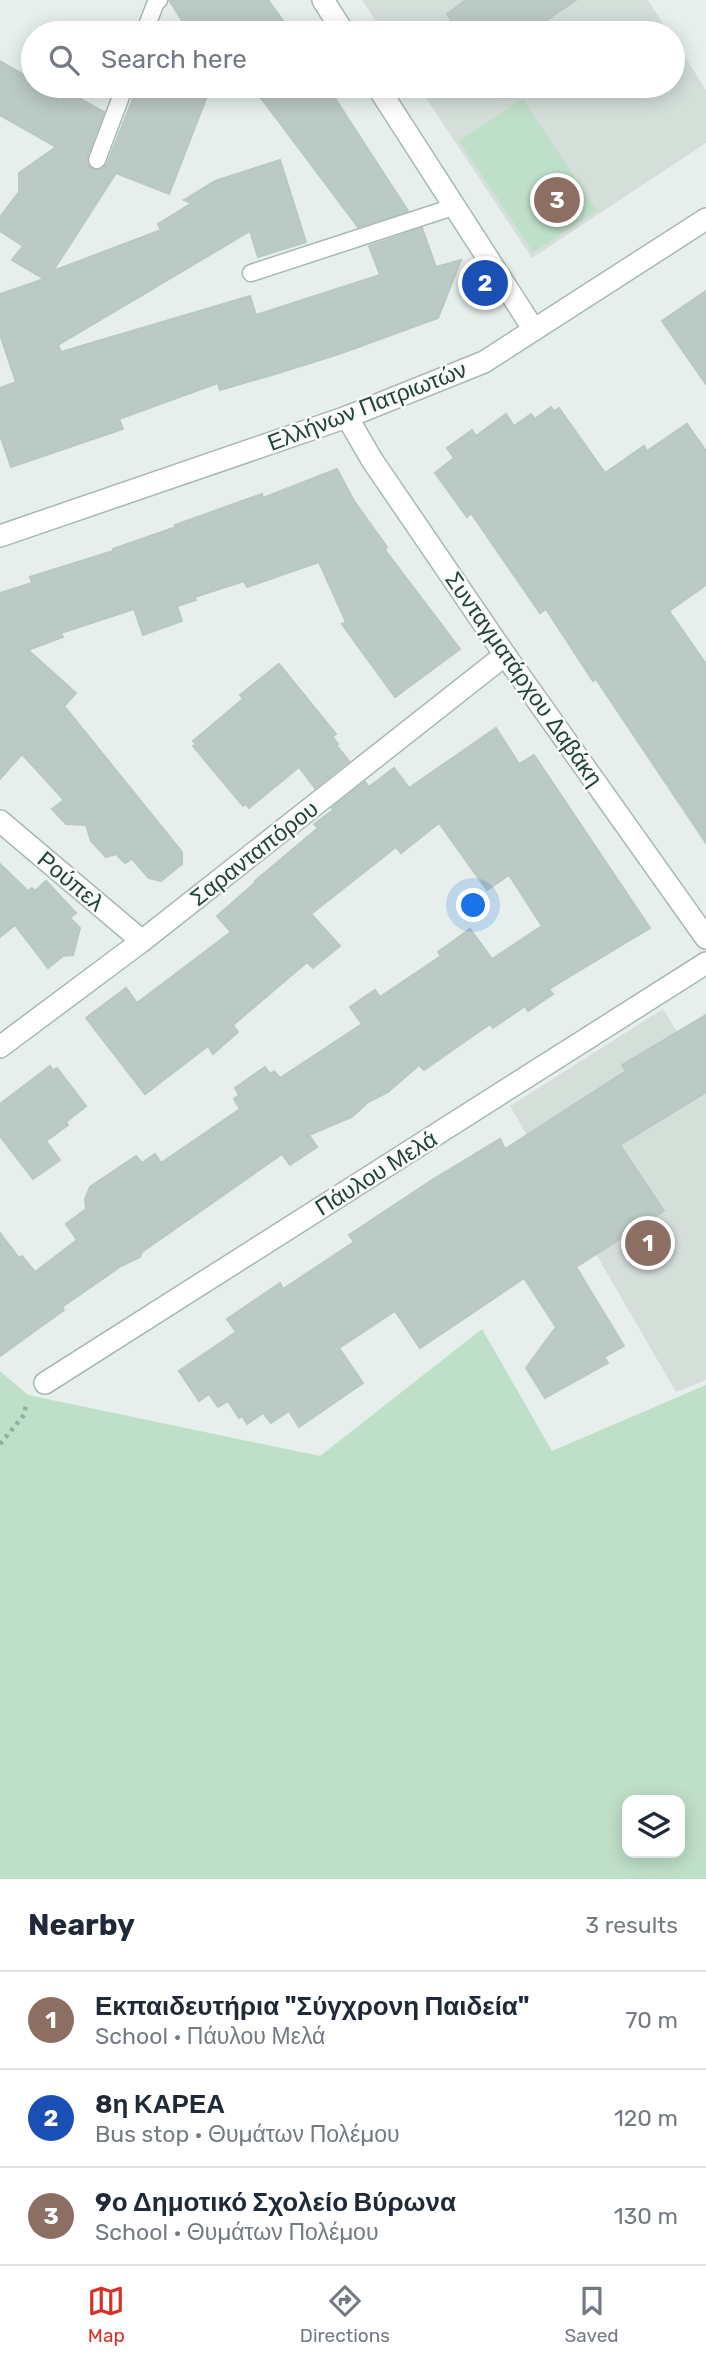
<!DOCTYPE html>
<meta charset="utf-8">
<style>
body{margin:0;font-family:Rubik,sans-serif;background:#f2f2f3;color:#1f2937}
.controls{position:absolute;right:21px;bottom:21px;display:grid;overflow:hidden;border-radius:14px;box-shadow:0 4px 18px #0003}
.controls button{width:63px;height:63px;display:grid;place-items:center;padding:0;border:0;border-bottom:2px solid #e0e1e3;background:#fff;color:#1f2937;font:35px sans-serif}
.you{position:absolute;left:474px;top:906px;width:24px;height:24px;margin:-18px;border:5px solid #fff;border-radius:50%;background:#1a73e8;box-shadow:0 0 0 10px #1a73e833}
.badge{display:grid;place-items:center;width:46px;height:46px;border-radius:50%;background:#d93025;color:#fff;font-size:23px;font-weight:700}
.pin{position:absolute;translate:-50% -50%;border:4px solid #fff;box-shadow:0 2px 7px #0006}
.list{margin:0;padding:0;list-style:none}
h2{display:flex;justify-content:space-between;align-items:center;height:91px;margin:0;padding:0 28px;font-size:30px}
h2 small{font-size:23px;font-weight:400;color:#747a83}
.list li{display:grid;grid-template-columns:46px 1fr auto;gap:21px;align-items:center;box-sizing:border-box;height:98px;padding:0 28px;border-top:2px solid #e0e1e3}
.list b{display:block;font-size:26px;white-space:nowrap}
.list p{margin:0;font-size:23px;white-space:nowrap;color:#747a83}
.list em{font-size:23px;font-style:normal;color:#747a83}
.icon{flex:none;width:38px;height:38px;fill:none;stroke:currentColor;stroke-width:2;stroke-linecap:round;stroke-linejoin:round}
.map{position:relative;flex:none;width:706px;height:1879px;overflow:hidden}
.search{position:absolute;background:#fff;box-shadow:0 4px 18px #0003;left:21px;right:21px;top:21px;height:77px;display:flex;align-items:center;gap:18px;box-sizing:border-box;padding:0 24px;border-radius:38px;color:#747a83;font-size:26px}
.sheet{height:385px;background:#fff}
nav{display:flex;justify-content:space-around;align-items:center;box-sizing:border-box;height:98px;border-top:2px solid #e0e1e3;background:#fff;font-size:19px;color:#747a83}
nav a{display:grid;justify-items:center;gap:4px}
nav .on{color:#d93025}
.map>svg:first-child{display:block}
.built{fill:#d4dfda}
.green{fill:#bfe0c8;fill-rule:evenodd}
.building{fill:#bbcac4;stroke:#b8c9c2;stroke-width:2}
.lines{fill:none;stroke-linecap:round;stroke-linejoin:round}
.service-casing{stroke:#a8b8b2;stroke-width:19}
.minor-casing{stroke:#a8b8b2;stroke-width:24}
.path{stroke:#86b3a5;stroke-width:4.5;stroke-dasharray:3.5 5;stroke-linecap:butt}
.service{stroke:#fff;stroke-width:16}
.minor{stroke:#fff;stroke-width:21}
.labels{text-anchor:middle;stroke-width:5;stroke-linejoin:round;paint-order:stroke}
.street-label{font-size:23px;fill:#24423a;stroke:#f7fbf9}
</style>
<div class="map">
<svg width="706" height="1879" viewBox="0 0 706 1879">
<rect width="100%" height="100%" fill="#e6efeb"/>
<!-- built -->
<g class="built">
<polygon points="362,0 648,0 669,33 384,33"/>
<polygon points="673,38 706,90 706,143 532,258 418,86 673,86"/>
<polygon points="663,1009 706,1079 706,1380 676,1392 510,1106"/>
</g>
<!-- green -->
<g class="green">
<polygon points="523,99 597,211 533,252 459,141"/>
<path d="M482 1329 552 1451 706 1385V1879H0V1371L28 1395 320 1456ZM680 1800V1853H627V1800Z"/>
</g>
<!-- building -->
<g class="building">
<polygon points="169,0 268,0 292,33 190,33"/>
<polygon points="466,0 576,0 532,30 534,33 460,33 447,14"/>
<polygon points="0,61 33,80 33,86 57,86 104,112 87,157 89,166 94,170 99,170 107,164 138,86 211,86 169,194 116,173 53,271 161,230 158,224 192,203 184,200 215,181 280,160 306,242 258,257 250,231 58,345 61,352 250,296 256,315 380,275 369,246 422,228 436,267 461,260 438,318 339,354 275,374 220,390 218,383 119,419 123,429 11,467 0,435 0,388 16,382 0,335 0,294 44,279 12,260 23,246 0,231 0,217 19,192 19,173 56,147 0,115"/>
<polygon points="252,86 327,86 408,211 358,227"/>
<polygon points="496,86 523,86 504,98"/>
<polygon points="706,291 706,384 662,321"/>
<polygon points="551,407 554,411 559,408 605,473 644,446 647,451 687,424 706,451 706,585 669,611 706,664 706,843 596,679 593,681 546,609 540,613 471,513 467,517 435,473 454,458 447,448 472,430 476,436 506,414 514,426 531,414 535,419"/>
<polygon points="337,469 354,501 387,547 385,550 460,649 395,697 342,624 346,622 319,562 247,587 244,581 195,597 196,600 177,606 182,621 143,635 134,609 61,633 63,637 28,650 76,693 64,706 182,852 182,864 161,881 149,878 132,859 125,863 116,854 106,857 91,841 86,825 66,824 52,809 64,800 22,754 0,779 0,593 32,583 30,577 113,551 113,549 176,527 175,525 231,505 262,494 263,498"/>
<polygon points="279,664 336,734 332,737 338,744 336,745 349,761 315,788 299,767 249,808 246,804 243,806 193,746 196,744 193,741 243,699 240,695"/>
<polygon points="496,728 519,764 534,755 650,928 549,989 553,994 528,1011 525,1006 493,1028 490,1024 424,1070 419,1065 388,1092 368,1102 352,1117 309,1135 317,1147 290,1165 282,1154 142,1252 140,1257 121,1266 62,1307 64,1310 0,1356 0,1233 19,1258 22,1256 35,1272 77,1240 66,1224 86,1209 85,1199 90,1187 136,1156 142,1163 155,1154 161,1163 240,1109 234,1099 239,1095 235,1088 265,1067 270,1074 274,1071 280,1078 362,1024 350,1007 375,990 380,997 441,956 438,952 470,929 492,959 542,926 509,875 487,890 439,823 401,853 396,847 311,914 340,946 313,968 307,962 233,1025 238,1032 213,1054 208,1046 145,1094 86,1018 126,988 137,1003 231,932 217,916 256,882 255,881 318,828 314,824 333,810 332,808 365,782 369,787 394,768 409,788"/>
<polygon points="0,864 28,891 32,888 35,891 46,881 76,913 70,918 80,928 73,955 63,956 48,968 15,925 0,937"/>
<polygon points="706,1015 706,1092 620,1145 664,1211 576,1267 624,1346 604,1357 608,1363 545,1398 526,1368 556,1327 524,1278 420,1348 395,1311 339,1348 363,1383 299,1427 289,1411 271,1423 263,1413 247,1424 242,1416 239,1418 228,1401 218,1407 209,1394 199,1401 179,1371 236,1332 227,1319 280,1283 283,1289 354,1242 349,1235 432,1180 500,1139 505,1149 626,1071 622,1065"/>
<polygon points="50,1066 53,1070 57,1068 86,1106 66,1122 68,1125 46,1141 60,1160 33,1179 0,1136 0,1104"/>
</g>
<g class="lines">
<!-- service casing -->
<g class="service-casing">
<g id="service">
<polyline points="144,33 156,2 159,0"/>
<polyline points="97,160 125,86"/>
<polyline points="251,273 453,207"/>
</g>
</g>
<!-- minor casing -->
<g class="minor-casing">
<g id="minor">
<polyline points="323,0 344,33"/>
<polyline points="377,86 534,330"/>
<polyline points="347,417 372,460 505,655 706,938"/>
<polyline points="0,536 347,417 484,362 706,219"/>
<polyline points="0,821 142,941"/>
<polyline points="0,1047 142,941 505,655"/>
<polyline points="45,1383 706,963"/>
</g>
</g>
<!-- path -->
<polyline class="path" points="0,1444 24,1415 26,1405"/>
<!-- service -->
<use href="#service" class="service"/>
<!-- minor -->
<use href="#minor" class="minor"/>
</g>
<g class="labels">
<!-- street labels -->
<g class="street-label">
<text transform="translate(367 406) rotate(-21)" y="8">Ελλήνων Πατριωτών</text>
<text transform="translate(524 679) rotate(55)" y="8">Συνταγματάρχου Δαβάκη</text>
<text transform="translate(254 853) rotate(-38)" y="8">Σαρανταπόρου</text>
<text transform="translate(71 881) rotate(40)" y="8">Ρούπελ</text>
<text transform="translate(376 1173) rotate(-32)" y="8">Πάυλου Μελά</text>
</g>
</g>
</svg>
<div class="controls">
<button><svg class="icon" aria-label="layers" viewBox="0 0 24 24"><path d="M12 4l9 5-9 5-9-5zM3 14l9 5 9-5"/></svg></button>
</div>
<div class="you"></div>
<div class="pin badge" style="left:648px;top:1243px;background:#8d6e63">1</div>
<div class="pin badge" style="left:485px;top:283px;background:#1a4fb4">2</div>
<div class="pin badge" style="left:557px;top:200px;background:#8d6e63">3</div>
<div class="search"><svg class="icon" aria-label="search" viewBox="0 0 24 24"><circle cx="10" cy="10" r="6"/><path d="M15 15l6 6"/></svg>Search here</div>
</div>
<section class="sheet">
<h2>Nearby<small>3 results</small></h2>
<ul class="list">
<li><span class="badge" style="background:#8d6e63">1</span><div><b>Εκπαιδευτήρια &quot;Σύγχρονη Παιδεία&quot;</b><p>School · Πάυλου Μελά</p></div><em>70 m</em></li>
<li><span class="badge" style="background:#1a4fb4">2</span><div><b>8η ΚΑΡΕΑ</b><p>Bus stop · Θυµάτων Πολέµου</p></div><em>120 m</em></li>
<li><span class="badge" style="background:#8d6e63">3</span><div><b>9ο Δημοτικό Σχολείο Βύρωνα</b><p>School · Θυµάτων Πολέµου</p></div><em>130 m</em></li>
</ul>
</section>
<nav>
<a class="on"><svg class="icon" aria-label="map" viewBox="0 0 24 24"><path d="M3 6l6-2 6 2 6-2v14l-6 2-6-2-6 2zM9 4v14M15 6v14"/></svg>Map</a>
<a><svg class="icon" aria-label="directions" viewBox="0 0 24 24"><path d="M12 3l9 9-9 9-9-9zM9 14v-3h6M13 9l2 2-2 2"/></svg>Directions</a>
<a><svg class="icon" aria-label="saved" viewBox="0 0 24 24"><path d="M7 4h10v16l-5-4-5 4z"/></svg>Saved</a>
</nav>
